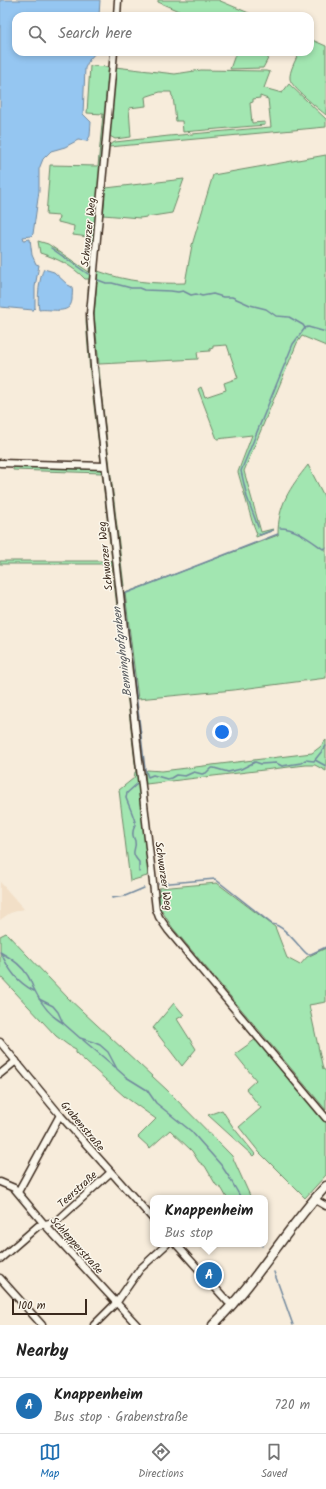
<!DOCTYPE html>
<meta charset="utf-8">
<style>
body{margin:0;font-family:Kalam,sans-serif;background:#f6f6f6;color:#222}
.scale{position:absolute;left:12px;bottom:10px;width:75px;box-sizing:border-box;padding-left:4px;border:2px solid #3b2a1e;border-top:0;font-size:11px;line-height:14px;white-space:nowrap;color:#3b2a1e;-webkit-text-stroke:3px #fbf7ec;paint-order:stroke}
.you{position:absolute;left:222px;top:732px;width:14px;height:14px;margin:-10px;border:3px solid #fff;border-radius:50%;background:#1a73e8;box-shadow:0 0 0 6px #1a73e833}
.badge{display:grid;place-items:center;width:26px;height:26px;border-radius:50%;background:#1f6fb2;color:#fff;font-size:13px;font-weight:700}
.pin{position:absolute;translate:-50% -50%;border:2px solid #fff;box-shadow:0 1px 4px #0006}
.popup{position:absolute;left:150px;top:1195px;width:118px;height:52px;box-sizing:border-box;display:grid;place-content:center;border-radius:8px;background:#fff;filter:drop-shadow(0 1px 3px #0005);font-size:13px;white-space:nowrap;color:#767676}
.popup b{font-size:15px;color:#222}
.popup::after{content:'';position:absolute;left:50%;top:100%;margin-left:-8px;border:8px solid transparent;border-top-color:#fff}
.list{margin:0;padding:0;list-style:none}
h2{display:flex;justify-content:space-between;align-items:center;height:52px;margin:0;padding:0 16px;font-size:17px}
h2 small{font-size:13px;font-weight:400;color:#767676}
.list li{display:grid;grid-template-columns:26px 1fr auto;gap:12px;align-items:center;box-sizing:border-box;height:56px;padding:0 16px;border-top:1px solid #e0e0e0}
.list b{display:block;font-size:15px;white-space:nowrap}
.list p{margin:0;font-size:13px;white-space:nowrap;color:#767676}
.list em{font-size:13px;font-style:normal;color:#767676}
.icon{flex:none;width:22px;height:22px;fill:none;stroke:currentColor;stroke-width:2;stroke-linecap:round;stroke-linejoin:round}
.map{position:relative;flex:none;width:326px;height:1325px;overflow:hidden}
.search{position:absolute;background:#fff;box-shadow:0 2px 6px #0003;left:12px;right:12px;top:12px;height:44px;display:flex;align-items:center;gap:10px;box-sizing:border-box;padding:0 14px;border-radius:12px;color:#767676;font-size:15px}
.sheet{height:108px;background:#fff}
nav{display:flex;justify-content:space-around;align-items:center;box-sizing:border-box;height:56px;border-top:1px solid #e0e0e0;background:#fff;font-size:11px;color:#767676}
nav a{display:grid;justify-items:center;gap:2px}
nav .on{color:#1f6fb2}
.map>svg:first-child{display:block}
.built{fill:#f2dfc7}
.green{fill:#a2e6b1;stroke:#6e8868}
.water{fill:#95c6f1;stroke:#71889d}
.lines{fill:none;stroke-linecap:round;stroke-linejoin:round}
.stream{stroke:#71889d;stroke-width:1.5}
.minor-casing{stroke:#3b2a1e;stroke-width:9}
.major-casing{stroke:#3b2a1e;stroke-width:11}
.minor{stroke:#fbf7ec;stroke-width:6}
.major{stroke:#fbf7ec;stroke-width:8}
.labels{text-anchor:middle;stroke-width:3;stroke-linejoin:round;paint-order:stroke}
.street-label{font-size:11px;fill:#3b2a1e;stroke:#fbf7ec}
.water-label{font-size:12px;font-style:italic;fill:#56595d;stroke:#fbf7ec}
</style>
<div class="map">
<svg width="326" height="1325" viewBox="0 0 326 1325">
<rect width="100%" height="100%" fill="#f7ecdb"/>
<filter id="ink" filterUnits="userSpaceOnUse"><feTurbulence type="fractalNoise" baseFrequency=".025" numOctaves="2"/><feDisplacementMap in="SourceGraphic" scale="8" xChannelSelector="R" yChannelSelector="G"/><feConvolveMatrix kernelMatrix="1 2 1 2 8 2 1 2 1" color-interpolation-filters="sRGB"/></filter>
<g filter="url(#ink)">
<!-- built -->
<polygon class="built" points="0,882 24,909 10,913 0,920"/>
<!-- green -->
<g class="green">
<polygon points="158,0 218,0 256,16 190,16 158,2"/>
<path d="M310 39 326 46V115C319 109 291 87 290 79 289 71 296 60 299 52H310Z"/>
<polygon points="236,52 271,52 271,53 263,68 230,69"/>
<polygon points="90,66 110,67 94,244 88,244 88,237 73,235 74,226 58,222 59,216 46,215 50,165 98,166 103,114 87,113"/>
<polygon points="115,67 175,74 201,70 266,71 270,72 264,88 282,93 289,84 326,119 326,127 109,147 109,145 115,142 169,136 271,127 268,99 260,96 260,98 253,99 253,102 250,103 252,123 265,122 265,125 183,132 182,121 176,121 173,97 172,96 171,92 160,92 145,97 146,106 129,108 131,137 115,139 108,135"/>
<path d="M326 155V346L302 336 297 343 244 471 261 532 273 529 274 530 256 537V535L257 534 252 521 238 472 252 435 217 439 198 389 201 387 205 397 226 390 224 383 238 378 227 345 213 346V348L210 349V351L197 352 198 359 99 364 94 314 98 271C128 282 153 284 185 283L192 245 213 175Z"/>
<polygon points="184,179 172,213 140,218 103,215 105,189 106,188"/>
<path d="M38 241 48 244 89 272 91 249 94 250 88 313 103 461 101 464 0 462V460L101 463 90 373 86 321 89 279H85C73 266 56 258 40 253Z"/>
<polygon points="99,367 101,391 124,586 121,586 97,368"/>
<path d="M308 465 326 500V678L234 690 138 699 125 593 278 535C278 505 289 489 308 465Z"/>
<polygon points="13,466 104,469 150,867 147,876 130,881 119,790 134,778 135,772 136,772 112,564 0,564 0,561 112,561 102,473 13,470"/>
<polygon points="326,740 326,771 315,765 306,765 146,784 145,773 147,770 162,771 312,753 320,747"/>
<polygon points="217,883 275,927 287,958 300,965 307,957 326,948 326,1002 309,1005 323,1069 326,1071 326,1110 172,927 160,908 159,888"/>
<polygon points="6,933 68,998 167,1090 232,1156 251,1198 227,1198 222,1189 216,1185 205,1166 199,1162 192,1151 170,1130 150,1148 138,1137 156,1119 124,1096 76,1053 76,1049 68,1045 56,1036 0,976 0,936"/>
<polygon points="174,1003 184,1015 177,1019 196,1049 182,1066 153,1028"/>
<polygon points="256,1039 326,1122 326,1175 305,1198 259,1152 239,1127 261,1108 246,1089 256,1080 235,1054"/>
<polygon points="222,1110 233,1127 255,1154 253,1156 208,1115"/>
</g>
<!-- water -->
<g class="water">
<polygon points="0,0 100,0 99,16 16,16 16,52 96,52 89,60 85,68 83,114 91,122 90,136 87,141 78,140 65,147 51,151 43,159 39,169 39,191 33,234 31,236 23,237 24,240 30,239 32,255 36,264 39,265 35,287 35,308 33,310 0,307"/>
<path d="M44 269 54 272 68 285 72 287C73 291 72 295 72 300 70 316 51 308 39 310 37 300 39 277 44 269Z"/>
</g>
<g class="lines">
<!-- stream -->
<g class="stream">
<polyline points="51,248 88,274"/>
<polyline points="98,280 106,283 112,283 131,288 139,288 144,290 171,291 178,292 183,291 191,295 196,294 202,296 213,294 223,297 232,297 250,305 266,309 276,316 289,317 303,325 305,328 308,327 326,332"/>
<polyline points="324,495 326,498"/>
<polyline points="258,527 247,497 241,471 293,344 305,328"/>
<path d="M280 528C296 528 310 540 323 549L326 548"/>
<polyline points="259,534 260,535 273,530"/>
<polyline points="278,534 124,594 145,769 148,777 153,775 167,779 171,778 176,775 185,776 194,772 202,774 206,773 211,768 214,768 228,772 241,769 255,762 261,764 276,763 282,766 301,763 305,760 314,761 326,746"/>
<polyline points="315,760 326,766"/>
<path d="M137 784 127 793 126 798C129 806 133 814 135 822 136 826 133 828 133 832 132 835 134 838 135 841 137 850 129 851 139 862V872"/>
<path d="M159 884 215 879 272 924C284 925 298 946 307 954H311L326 947"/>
<polyline points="112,898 125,896 144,888"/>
<path d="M0 952C11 958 22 965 28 976 31 981 32 986 35 991 42 1005 50 1016 63 1023"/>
<path d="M1 953C9 970 17 982 34 991"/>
<polyline points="39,999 53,1006 58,1012 63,1023 80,1038 93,1042 100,1045 108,1052 117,1069 126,1077 147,1090 156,1103 191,1131 221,1165 229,1177 241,1198"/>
<polyline points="83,1040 115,1067"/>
<polyline points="261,1244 262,1246"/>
<polyline points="274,1272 293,1325"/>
</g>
<!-- minor casing -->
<g class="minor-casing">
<g id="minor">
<polyline points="117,16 118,0"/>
<polyline points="114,52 90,314 94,366 156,909 159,917 168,930 326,1118"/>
<polyline points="0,463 105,466"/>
<polyline points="0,1042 60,1115 153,1219"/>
<polyline points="0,1074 16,1061"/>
<polyline points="0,1182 14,1188 45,1225 137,1325"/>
<polyline points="18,1192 60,1115"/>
<polyline points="314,1199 326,1206"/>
<polyline points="176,1244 228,1302 233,1305"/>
<polyline points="0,1259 38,1226 57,1221 110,1173"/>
<polyline points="0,1278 42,1325"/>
<polyline points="94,1325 117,1302 140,1269 167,1244"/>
</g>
</g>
<!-- major casing -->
<g class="major-casing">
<path id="major" d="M213 1325C256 1283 285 1230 326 1186"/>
</g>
<!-- minor -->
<use href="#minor" class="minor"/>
<!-- major -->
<use href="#major" class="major"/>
</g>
</g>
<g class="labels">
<!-- street labels -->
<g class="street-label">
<text transform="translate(88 232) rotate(-84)" y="4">Schwarzer Weg</text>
<text transform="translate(105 556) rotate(-96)" y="4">Schwarzer Weg</text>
<text transform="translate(164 876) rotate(82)" y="4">Schwarzer Weg</text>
<text transform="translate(83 1126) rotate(50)" y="4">Grabenstraße</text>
<text transform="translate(77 1189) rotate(-42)" y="4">Teerstraße</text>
<text transform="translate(77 1245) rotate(48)" y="4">Schlepperstraße</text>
</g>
<!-- water labels -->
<g class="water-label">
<text transform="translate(122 652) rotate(-97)" y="4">Benninghofgraben</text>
</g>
</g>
</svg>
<div class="scale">100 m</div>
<div class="you"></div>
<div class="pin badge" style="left:209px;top:1275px">A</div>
<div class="popup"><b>Knappenheim</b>Bus stop</div>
<div class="search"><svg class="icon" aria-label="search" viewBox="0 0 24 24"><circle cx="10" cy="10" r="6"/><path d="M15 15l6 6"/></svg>Search here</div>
</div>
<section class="sheet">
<h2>Nearby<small></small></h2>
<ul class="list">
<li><span class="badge">A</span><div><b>Knappenheim</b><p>Bus stop · Grabenstraße</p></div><em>720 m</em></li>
</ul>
</section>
<nav>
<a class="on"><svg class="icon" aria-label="map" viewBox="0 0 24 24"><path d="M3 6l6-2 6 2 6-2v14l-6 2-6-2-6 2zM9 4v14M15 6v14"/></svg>Map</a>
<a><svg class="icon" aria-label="directions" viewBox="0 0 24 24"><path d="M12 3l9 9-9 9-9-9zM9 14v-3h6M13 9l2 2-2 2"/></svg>Directions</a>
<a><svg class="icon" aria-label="saved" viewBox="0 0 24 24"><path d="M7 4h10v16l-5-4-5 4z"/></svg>Saved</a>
</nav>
